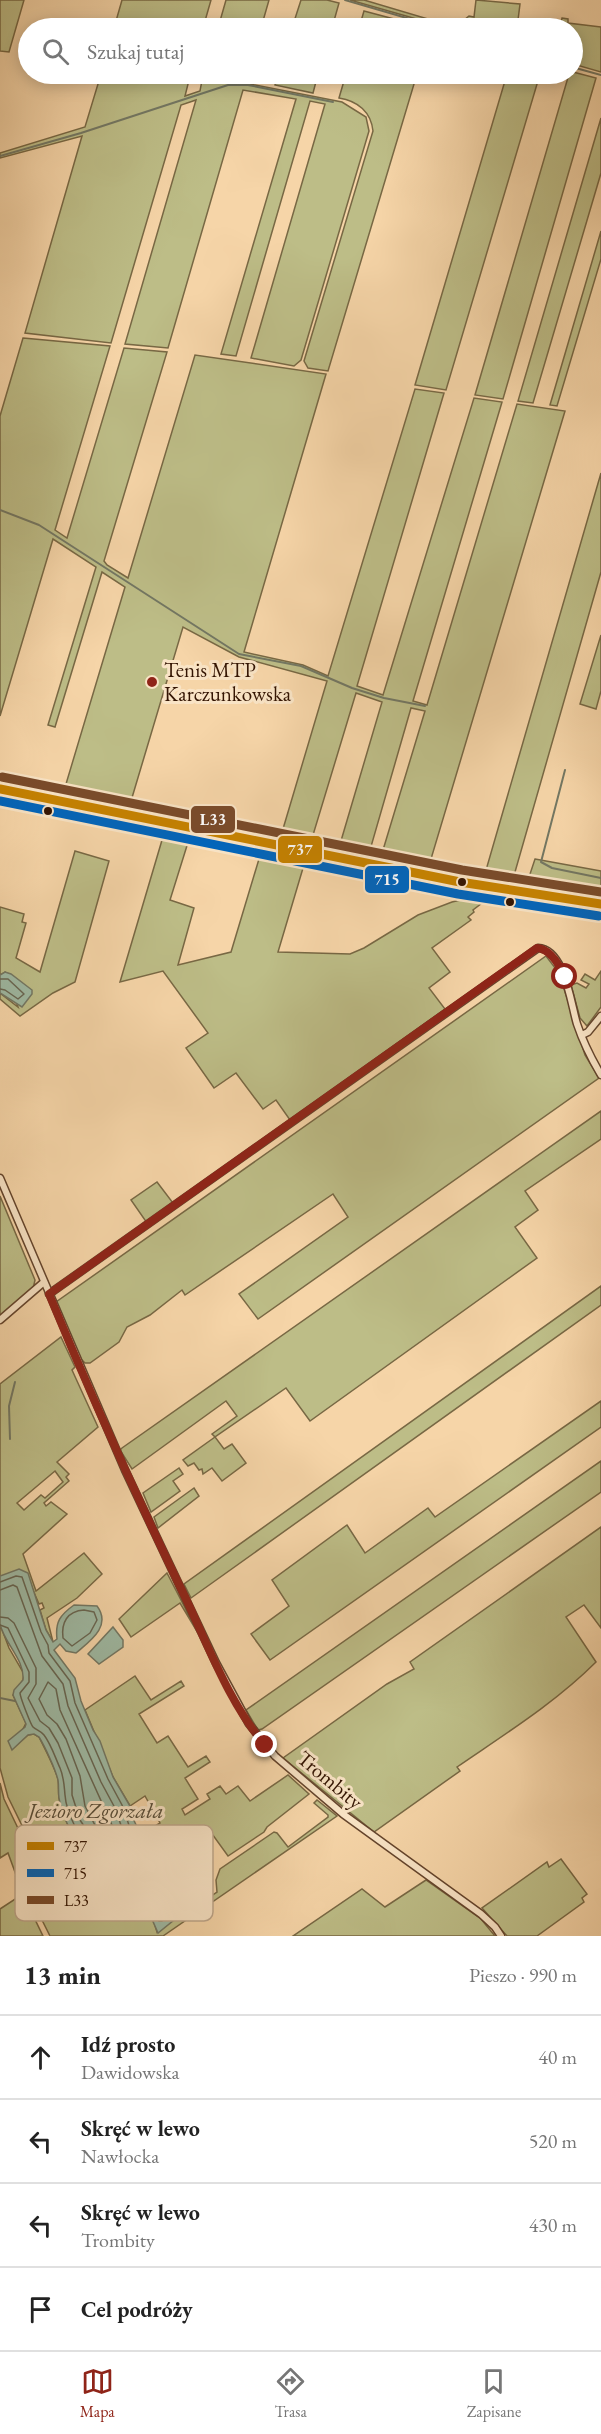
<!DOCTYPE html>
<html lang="pl">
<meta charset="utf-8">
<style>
body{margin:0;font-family:"EB Garamond",serif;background:#f2f2f2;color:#222}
.stop{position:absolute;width:18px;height:18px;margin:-14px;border:4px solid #8f2418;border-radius:50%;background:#fff}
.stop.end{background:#8f2418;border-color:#fff;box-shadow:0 2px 6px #0008}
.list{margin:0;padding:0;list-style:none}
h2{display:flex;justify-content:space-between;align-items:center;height:78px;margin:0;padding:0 24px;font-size:26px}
h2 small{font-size:20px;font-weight:400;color:#767676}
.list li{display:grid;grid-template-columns:39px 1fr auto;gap:18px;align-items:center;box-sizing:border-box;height:84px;padding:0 24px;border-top:2px solid #e0e0e0}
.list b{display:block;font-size:22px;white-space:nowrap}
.list p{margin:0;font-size:20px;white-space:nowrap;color:#767676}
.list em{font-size:20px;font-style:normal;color:#767676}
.icon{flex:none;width:33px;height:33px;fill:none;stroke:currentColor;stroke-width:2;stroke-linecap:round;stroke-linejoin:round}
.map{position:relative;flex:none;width:601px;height:1936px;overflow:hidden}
.search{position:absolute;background:#fff;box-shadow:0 3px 15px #0003;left:18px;right:18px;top:18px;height:66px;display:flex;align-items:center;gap:15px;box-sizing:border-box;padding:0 21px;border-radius:33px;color:#767676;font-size:22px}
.sheet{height:414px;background:#fff}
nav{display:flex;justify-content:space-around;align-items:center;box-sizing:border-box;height:84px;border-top:2px solid #e0e0e0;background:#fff;font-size:16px;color:#767676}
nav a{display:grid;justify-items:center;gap:3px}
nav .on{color:#8f2418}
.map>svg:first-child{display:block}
.green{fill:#bdbd87;stroke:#786844;stroke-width:1.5;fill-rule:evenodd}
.water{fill:#9eb9a3;stroke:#737763;stroke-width:1.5}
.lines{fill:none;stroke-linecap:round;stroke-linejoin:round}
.shore{stroke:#686652;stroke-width:1.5}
.stream{stroke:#737763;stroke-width:2}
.minor-casing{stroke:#64442c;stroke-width:9}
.tertiary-casing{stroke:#64442c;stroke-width:10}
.minor{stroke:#f9e4c6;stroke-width:6}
.tertiary{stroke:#f9e4c6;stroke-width:8}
.bus-1-casing{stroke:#f9e4c6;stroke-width:14}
.bus-2-casing{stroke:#f9e4c6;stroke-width:14}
.bus-3-casing{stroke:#f9e4c6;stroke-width:14}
.bus-1{stroke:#c68200;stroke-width:9}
.bus-2{stroke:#0065bd;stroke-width:9}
.bus-3{stroke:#7a4b2a;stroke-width:9}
.route{stroke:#8f2418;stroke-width:8}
.poi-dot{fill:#8f2418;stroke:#f9e4c6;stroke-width:2}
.bus-dot{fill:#331402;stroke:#f9e4c6;stroke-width:2}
.labels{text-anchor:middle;stroke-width:6;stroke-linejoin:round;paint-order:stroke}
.poi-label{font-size:21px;fill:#331402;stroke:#f9e4c6;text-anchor:start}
.street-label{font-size:21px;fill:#331402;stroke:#f9e4c6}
.water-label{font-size:22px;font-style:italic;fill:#584e3a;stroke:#f9e4c6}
.key{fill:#f9e4c6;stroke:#bea68b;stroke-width:1.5}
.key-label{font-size:16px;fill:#331402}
.line-badge{stroke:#f9e4c6;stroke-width:2}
.badge-label{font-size:16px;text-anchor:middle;font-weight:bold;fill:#fff}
</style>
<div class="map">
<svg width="601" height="1936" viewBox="0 0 601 1936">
<rect width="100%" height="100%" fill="#f6d5a8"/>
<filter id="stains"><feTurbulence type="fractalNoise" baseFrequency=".00333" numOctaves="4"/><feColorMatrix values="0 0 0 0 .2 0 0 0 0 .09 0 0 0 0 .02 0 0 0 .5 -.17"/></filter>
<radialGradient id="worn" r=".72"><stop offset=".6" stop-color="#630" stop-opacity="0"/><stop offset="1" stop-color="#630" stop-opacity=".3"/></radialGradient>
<!-- green -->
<g class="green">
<polygon points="0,0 24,0 9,52 0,51"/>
<polygon points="122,0 211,0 203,28 114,28"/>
<polygon points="226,0 269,0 261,28 218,28"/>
<polygon points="301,0 327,0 339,3 332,28 292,28"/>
<polygon points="350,0 364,0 448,25 459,24 469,16 474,17 476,0 520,4 517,28 448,28"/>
<polygon points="364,11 428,28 359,28"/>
<polygon points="562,18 568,19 568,23 601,27 601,72 573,64 572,28 560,28"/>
<polygon points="573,72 596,78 503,399 475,395 569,74"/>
<polygon points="101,74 190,76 185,96 200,91 203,75 228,77 245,83 342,102 366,117 369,131 301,360 294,366 251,358 325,104 310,101 236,356 221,354 296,99 243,90 168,348 125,344 196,100 181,105 111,343 25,333 82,136 0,158 0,153 85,127"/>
<polygon points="278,74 318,74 313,93 275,85"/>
<path d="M346 74H417L328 371 308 368 304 361 373 131C371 112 358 101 339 98Z"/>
<polygon points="507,74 540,74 446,390 415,385"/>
<polygon points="601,118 601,173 533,403 518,401"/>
<polygon points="601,231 601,259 557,406 550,405"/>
<polygon points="23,338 110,346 55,530 67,538 124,348 167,352 104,561 107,565 128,578 195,355 326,374 244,652 303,665 328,676 415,389 444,393 357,686 383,695 474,398 502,402 413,701 427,705 517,404 565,411 428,869 380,860 425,711 411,708 368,857 338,851 382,702 356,693 310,845 280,839 327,681 239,657 183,627 131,801 118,798 115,806 63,794 125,587 102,572 55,727 48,725 96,567 53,539 0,716 0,416"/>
<polygon points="601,473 601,572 513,879 484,877"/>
<polygon points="601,635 601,691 596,709 580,704"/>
<polygon points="165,830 190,836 170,900 194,908 178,965 231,952 262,849 306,858 278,952 350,954 364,948 418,915 452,902 469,898 471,890 489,894 490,897 473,910 474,912 468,917 471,920 432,948 450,972 429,988 445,1009 290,1120 276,1100 263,1109 236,1073 214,1088 186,1048 208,1033 163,971 120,982"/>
<polygon points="75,851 109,861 75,982 53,993 20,1016 0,999 0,993 18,1007 5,972 0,975 0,907 24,914 22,922 26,923 16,958 40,972"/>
<polygon points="535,859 601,871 601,886 591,888 528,880"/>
<polygon points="546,956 559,973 585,1055 599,1078 258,1319 239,1294 348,1217 333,1194 185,1295 182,1290 150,1315 127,1327 119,1342 90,1363 85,1363 81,1359 56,1302"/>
<polygon points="601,971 601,1007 587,1026 580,1018 571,985 577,983 586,988 589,984 581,980 585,974 595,980"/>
<polygon points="601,1111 601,1139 525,1191 538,1210 515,1227 537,1258 310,1421 286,1388 215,1437 224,1449 232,1444 246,1463 222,1481 212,1468 203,1474 202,1469 199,1470 194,1463 188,1466 183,1460 215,1437 212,1434 237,1416 226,1401 132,1469 120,1450 122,1448"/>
<polygon points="157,1182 173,1203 147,1223 131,1200"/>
<polygon points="0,1196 35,1280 33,1289 0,1317"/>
<polygon points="601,1286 601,1305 191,1598 184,1584"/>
<path d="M61 1337 75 1367 72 1370 98 1427 57 1462 69 1474 66 1477 69 1481 44 1503 46 1506 51 1502 67 1514 23 1554 36 1591 84 1553 102 1574 77 1598 47 1618 53 1642 46 1630 40 1610 44 1608 42 1603 39 1604 29 1581 0 1576V1384ZM55 1471 63 1482 45 1498 41 1495 24 1510 17 1503Z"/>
<polygon points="601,1401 601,1427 270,1660 251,1634 289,1606 272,1580 347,1525 365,1553 428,1508 435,1517"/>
<polygon points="601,1461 601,1492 262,1729 258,1730 246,1710"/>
<polygon points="179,1468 183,1474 173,1481 180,1491 151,1512 143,1493"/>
<polygon points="194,1488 199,1496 158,1528 154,1517"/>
<path d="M601 1527V1628L584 1605 566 1617 596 1662C555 1703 505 1734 457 1767L460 1771 374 1832 283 1758 387 1684 414 1669 410 1662Z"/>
<polygon points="167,1573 198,1633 180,1603 131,1637 119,1619"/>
<path d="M0 1624 9 1648 24 1674 23 1680 13 1695 26 1723 14 1747 28 1735 34 1734 39 1737C45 1749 54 1766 58 1779 59 1785 58 1792 59 1798 61 1811 78 1855 92 1857 106 1860 123 1846 135 1841L139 1831 143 1834 160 1823 145 1796 130 1806 113 1777 85 1710 135 1676 151 1700 181 1681 184 1686 139 1714 157 1743 168 1736 188 1767 206 1756 210 1762 185 1778 198 1799 182 1809 185 1815 210 1799 207 1794 220 1786 226 1794 238 1786 250 1801 288 1775 309 1794 267 1827 264 1832 228 1856 210 1831 184 1848 201 1872 194 1875 189 1882 202 1902 217 1892 216 1880 220 1869 274 1832 277 1833 288 1847 328 1817V1815L314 1803 317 1800 337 1816 163 1936H50L39 1914 36 1862 32 1846 8 1797 0 1768ZM185 1888 157 1932 150 1909Z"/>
<polygon points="0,1783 4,1799 25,1843 31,1872 29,1907 43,1936 0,1936 0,1909 23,1894 8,1853 0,1858"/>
<polygon points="561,1859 587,1894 582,1898 584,1902 537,1936 507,1936 482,1908 547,1862 549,1867"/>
<polygon points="426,1880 481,1919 495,1936 293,1936 362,1889 385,1907"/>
</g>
<!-- water -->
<g class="water">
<polygon points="5,972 11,974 32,990 32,994 22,1007 0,993 0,975"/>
<path d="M19 1569 28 1573 46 1630 53 1642 57 1639C55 1622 60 1615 74 1605L97 1606C112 1626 90 1641 76 1653L66 1651 60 1644 54 1650 75 1678 81 1701 93 1730 100 1741 113 1777 130 1806 128 1808 139 1831 135 1841C127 1846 102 1860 93 1858 78 1853 61 1813 59 1798 58 1792 59 1786 58 1780 55 1768 45 1747 39 1737L34 1734 28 1735 12 1750 8 1741 25 1727 26 1724 13 1695 14 1690 23 1680C25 1660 4 1643 0 1624 0 1609 0 1591 0 1576Z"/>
<polygon points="113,1627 123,1640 123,1647 99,1664 88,1654"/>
<polygon points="185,1888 190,1890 196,1900 195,1903 158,1933 148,1910"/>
</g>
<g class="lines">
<!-- shore -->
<g class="shore">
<polyline points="0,979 8,979 24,994 18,999 5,990 0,989"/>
<path d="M0 1582 16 1576 22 1577 41 1632 48 1645 49 1653 70 1681 75 1703 108 1779 122 1805 131 1831 130 1837 124 1841 100 1851 94 1852C80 1842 66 1811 65 1795 64 1785 64 1777 60 1768 55 1757 51 1744 44 1735 41 1731 36 1730 33 1727 31 1725 20 1697 20 1693L29 1682V1672L8 1628 0 1625"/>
<polyline points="0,1590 13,1585 17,1587 42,1656 63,1684 68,1706 101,1782 115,1808 123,1831 120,1834 96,1844 80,1820 72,1795 72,1778 58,1743 49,1728 40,1721 28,1698 36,1684 36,1668 14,1623 8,1618 0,1617"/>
<path d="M84 1610 94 1612 97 1620 90 1633 72 1646 63 1638C61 1623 67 1611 84 1610Z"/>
<polygon points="48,1682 56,1689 60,1710 112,1825 110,1828 98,1831 85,1806 80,1776 66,1739 57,1724 47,1715 39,1699"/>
<polygon points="183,1895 188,1898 187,1902 162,1921 159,1921 156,1912"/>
</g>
<!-- stream -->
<g class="stream">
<polyline points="345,0 441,28"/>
<polyline points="572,67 601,75"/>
<polyline points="0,156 81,133 228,85 248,85 333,102"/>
<polyline points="0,510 39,525 239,654 301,666 352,688 384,698 425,706"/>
<polyline points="565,770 541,862 552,868 601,878"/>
<polyline points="10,1439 9,1406 15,1382"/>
<polyline points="0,1698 15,1701"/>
<polyline points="118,1850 133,1870"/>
<polyline points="137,1877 142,1899"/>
</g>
<!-- minor casing -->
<g class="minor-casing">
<g id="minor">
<polyline points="582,1035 588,1032 601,1016"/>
<polyline points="0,1178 125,1470 216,1663 249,1724 275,1756 343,1814 481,1914 495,1927 501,1936"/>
<path d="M49 1294 538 948C565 949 571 1005 577 1024 583 1042 591 1058 601 1075"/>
<polyline points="0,1320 44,1282"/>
</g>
</g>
<!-- tertiary casing -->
<g class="tertiary-casing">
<polyline id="tertiary" points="0,789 460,882 601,904"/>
</g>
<!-- minor -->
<use href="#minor" class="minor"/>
<!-- tertiary -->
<use href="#tertiary" class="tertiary"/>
<!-- bus-1 casing -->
<g class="bus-1-casing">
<polyline id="bus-1" points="0,789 460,882 601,904"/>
</g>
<!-- bus-2 casing -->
<g class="bus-2-casing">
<polyline id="bus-2" points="0,801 458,894 599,916"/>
</g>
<!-- bus-3 casing -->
<g class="bus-3-casing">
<polyline id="bus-3" points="2,777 462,870 601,892"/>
</g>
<!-- bus-1 -->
<use href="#bus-1" class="bus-1"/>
<!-- bus-2 -->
<use href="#bus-2" class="bus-2"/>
<!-- bus-3 -->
<use href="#bus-3" class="bus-3"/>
</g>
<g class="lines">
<!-- route -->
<path class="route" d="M265 1745C230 1704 210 1650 187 1601 138 1500 92 1398 49 1294L537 948C551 949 560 966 565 977"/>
</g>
<!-- markers -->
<circle class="poi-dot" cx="152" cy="682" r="6"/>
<g class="bus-dot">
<circle cx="48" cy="811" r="5"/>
<circle cx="462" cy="882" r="5"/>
<circle cx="510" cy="902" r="5"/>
</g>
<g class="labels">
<!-- poi labels -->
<g class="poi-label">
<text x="164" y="677">Tenis MTP<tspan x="164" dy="24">Karczunkowska</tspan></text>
</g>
<!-- street labels -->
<g class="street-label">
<text transform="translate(330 1780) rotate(40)" y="7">Trombity</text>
</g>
<!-- water labels -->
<g class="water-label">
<text x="96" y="1818">Jezioro Zgorzała</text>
</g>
</g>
<!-- legend -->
<rect x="15" y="1825" width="198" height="96" rx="9" class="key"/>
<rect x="27" y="1842" width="27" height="8" fill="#c68200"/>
<rect x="27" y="1869" width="27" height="8" fill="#0065bd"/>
<rect x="27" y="1896" width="27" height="8" fill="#7a4b2a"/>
<g class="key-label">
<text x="64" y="1852">737</text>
<text x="64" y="1879">715</text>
<text x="64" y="1906">L33</text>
</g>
<g class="line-badge">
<rect x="190" y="805" width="46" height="29" rx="6" fill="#7a4b2a"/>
<rect x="277" y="835" width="46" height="29" rx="6" fill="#c68200"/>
<rect x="364" y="865" width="46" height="29" rx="6" fill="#0065bd"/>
</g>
<g class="badge-label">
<text x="213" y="825">L33</text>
<text x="300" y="855">737</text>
<text x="387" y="885">715</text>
</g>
<rect width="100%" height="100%" filter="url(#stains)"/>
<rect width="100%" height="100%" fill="url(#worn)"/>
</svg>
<div class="stop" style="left:565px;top:977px"></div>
<div class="stop end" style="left:265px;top:1745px"></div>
<div class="search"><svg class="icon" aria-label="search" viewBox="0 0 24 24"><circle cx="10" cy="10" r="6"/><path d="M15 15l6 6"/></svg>Szukaj tutaj</div>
</div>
<section class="sheet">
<h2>13 min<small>Pieszo · 990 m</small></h2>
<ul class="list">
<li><svg class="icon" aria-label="ahead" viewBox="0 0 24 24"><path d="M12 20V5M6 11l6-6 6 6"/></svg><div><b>Idź prosto</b><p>Dawidowska</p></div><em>40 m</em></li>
<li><svg class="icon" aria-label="left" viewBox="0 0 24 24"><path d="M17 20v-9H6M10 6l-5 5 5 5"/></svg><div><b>Skręć w lewo</b><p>Nawłocka</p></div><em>520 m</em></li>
<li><svg class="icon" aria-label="left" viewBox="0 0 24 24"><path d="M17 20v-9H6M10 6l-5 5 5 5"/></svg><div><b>Skręć w lewo</b><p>Trombity</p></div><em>430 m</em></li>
<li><svg class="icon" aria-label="arrive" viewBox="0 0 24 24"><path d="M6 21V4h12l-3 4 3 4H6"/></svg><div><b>Cel podróży</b></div></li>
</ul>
</section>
<nav>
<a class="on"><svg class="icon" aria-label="map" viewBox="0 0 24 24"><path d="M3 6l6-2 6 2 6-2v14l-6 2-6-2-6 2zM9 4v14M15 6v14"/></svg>Mapa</a>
<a><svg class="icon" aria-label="directions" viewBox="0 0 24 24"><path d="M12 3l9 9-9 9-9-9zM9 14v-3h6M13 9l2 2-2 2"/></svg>Trasa</a>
<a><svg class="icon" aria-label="saved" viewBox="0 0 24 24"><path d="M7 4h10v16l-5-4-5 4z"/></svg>Zapisane</a>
</nav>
